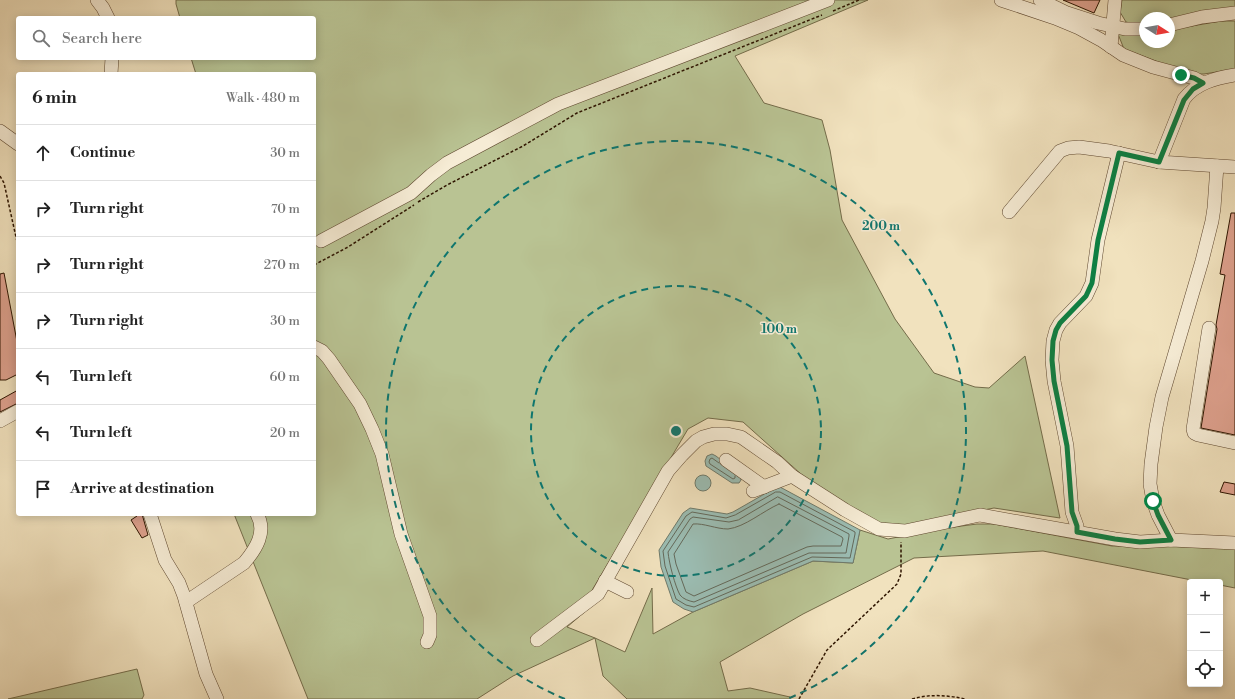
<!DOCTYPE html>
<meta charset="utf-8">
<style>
body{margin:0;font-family:"Libre Bodoni",serif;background:#f6f6f6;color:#222}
.controls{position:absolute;right:12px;bottom:12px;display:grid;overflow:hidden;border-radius:4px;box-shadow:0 2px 10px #0003}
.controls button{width:36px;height:36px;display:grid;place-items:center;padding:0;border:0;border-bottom:1px solid #e0e0e0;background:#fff;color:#222;font:20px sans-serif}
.compass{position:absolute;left:1139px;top:12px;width:36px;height:36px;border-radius:50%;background:#fff;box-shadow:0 2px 10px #0003;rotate:101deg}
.stop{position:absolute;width:12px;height:12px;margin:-9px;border:3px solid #0b8043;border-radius:50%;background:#fff}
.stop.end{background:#0b8043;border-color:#fff;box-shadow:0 1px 4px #0008}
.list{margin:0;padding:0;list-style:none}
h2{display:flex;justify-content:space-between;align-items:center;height:52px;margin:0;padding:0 16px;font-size:17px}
h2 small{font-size:13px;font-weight:400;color:#767676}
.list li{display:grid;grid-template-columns:26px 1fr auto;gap:12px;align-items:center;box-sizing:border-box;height:56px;padding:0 16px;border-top:1px solid #e0e0e0}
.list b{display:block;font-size:15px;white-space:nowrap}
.list em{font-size:13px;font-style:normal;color:#767676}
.icon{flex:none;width:22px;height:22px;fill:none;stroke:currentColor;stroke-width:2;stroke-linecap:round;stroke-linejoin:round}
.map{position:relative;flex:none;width:1235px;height:699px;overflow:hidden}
.search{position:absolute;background:#fff;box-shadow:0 2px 10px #0003;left:16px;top:16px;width:300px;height:44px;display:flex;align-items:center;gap:10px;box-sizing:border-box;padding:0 14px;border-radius:4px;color:#767676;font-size:15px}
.panel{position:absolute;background:#fff;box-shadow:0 2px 10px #0003;left:16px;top:72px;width:300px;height:444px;border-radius:4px}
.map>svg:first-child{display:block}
.green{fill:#b9c393;stroke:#746c4a}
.water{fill:#9bbdb3;stroke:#6f7a6b}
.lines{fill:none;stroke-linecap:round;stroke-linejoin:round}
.shore{stroke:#64695a;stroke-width:1}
.building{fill:#dea18e;stroke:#2e1500}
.minor-casing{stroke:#5f4830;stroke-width:14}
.path{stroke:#2e1500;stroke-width:1.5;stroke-dasharray:3 2;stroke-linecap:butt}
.minor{stroke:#f6ecd5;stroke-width:13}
.route{stroke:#0b8043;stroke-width:5}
.ring{fill:none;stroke:#0f766e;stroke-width:2;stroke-dasharray:7 5}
.centre{fill:#0f766e;stroke:#f6ecd5;stroke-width:2}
.ring-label{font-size:12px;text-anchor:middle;font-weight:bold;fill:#0f766e;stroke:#f6ecd5;stroke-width:3;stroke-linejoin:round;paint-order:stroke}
</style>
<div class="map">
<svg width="1235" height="699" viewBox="0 0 1235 699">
<rect width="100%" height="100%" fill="#f1e2be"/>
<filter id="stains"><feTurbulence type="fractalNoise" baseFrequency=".005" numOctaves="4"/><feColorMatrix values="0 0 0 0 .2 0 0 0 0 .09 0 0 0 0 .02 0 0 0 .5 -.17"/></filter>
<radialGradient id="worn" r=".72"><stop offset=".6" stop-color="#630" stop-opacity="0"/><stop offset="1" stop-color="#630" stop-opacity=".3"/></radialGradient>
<!-- green -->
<g class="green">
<polygon points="176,0 868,0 735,56 764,103 822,120 830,150 842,220 895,319 934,373 975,387 989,388 1025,356 1060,518 994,508 901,526 882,525 811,483 743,422 708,418 688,429 591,592 594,604 567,627 595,638 625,652 652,588 653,634 693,612 813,561 853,563 860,530 888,539 939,529 977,524 994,524 1112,546 1165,546 1235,549 1235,588 1220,585 1220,582 1202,582 1043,551 914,558 803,614 720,662 728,691 750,688 790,697 790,699 627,699 603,676 595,638 513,676 477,699 308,699 234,514 314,514 314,74 196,74 191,58 314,58 314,18 180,18 176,4"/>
<polygon points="1122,0 1235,0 1235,10 1169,22 1169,18 1145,18 1145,27 1126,22 1120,12"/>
<polygon points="1221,21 1235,21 1235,69 1204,74 1200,74 1174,68 1124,49 1118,34 1145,34 1145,42 1169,42 1169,30"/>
<polygon points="137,669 144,695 142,699 8,699"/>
</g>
<!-- water -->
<g class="water">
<polygon points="712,454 716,456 741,476 741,480 739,483 732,483 706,466 705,461 707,456"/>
<circle cx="703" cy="483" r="8"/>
<polygon points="780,487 860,530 853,563 813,561 693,612 684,609 673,602 661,567 659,550 683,513 690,508 727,514 733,512 775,488"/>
</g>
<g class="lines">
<!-- shore -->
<g class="shore">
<polyline points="719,463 712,458 710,459 709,462 710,464 733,479 735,478 735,476"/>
<polygon points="776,492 780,492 855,532 855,534 850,558 812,557 694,607 686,605 676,599 665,566 663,551 686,516 692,512 726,518 735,515"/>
<path d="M778 497 849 534V536L846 553H809L694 602C689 601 683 599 680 595 675 586 669 563 668 552L690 519 693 517 729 522 738 520Z"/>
<path d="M779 504 842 537 843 539 841 546H813L807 547 694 596 686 592 676 564 674 554 693 524C704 523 716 529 728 529 745 527 763 511 779 504Z"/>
</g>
</g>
<!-- building -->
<g class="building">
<polygon points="1063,0 1100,0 1094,13"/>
<polygon points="1231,213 1235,213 1235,435 1201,428 1217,329 1216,325 1225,275 1220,274"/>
<polygon points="4,273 18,347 18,374 6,380 0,380 0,274"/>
<polygon points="18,390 18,403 0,412 0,400"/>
<polygon points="1224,482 1235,484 1235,495 1220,492"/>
<polygon points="136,514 142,514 148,535 142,538 131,520 137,516"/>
</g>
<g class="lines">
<!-- minor casing -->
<g class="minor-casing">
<g id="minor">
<polyline points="97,0 103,8 108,18"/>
<polyline points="1001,0 1055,18 1079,28 1101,40 1123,55 1153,67 1194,78 1203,83"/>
<polyline points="1040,0 1067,13 1098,23 1125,29 1145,29"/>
<polyline points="1169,25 1202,17 1235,13"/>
<polyline points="1111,47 1115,0"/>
<polyline points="111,74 112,58"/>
<path d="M1235 75C1216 78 1196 83 1184 99L1159 162 1235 167"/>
<polyline points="0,131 18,144"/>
<polyline points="1009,212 1060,151 1068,148 1079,147 1109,151 1159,162"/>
<polyline points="321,241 411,193 431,175 447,163 558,104 828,0"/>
<polyline points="1209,328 1193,429 1194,433 1198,435 1235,443"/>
<polyline points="314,347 322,351 329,359 360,404 372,429 382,454 401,534 430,616 430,635 427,642"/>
<polyline points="0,421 18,411"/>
<polyline points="726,460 764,487"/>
<polyline points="753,491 792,476"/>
<polyline points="150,514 165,560 179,583 184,596 206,674 217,699"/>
<polyline points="1077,532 1077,526 1072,512 1067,446 1054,381 1052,360 1053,341 1056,330 1060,323 1086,296 1092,283 1098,240 1119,153"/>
<polyline points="1171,540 1158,515 1153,501 1150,484 1151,464 1156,427 1162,397 1202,261 1212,221 1214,208 1217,166"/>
<polyline points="605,581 627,592"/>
<path d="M186 602 244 563C256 549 267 532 257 514"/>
<polyline points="537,640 598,594 668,471 682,455 696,441 703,437 714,434 727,434 741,437 777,462 792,476 845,510 879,529 905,531 980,515 1115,539 1140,542 1171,540 1235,543"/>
</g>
</g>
<!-- path -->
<g class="path">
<polyline points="833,11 859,0"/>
<polyline points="0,176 4,183 18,246"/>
<polyline points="418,202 447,185 523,146 577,113 822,15"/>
<polyline points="314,265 348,247 414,205"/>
<polyline points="799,699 827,650 897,584 901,574 901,542"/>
<path d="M912 699C929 694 947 695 965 699"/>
</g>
<!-- minor -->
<use href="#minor" class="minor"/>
</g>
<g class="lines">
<!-- route -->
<polyline class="route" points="1153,501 1158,515 1171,540 1140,542 1115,539 1077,532 1077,526 1072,512 1067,446 1054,381 1052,360 1053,341 1056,330 1060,323 1086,296 1092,283 1098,240 1119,153 1159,162 1184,100 1193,89 1203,83 1194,78 1181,75"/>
</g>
<!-- distance rings -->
<g class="ring">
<circle cx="676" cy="431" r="145"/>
<path d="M565 699A290 290 0 1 1 787 699"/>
</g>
<circle cx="676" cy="431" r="6" class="centre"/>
<g class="ring-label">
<text x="881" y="230">200 m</text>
<text x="779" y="333">100 m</text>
</g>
<rect width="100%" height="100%" filter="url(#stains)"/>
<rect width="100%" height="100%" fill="url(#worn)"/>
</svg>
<div class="controls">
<button>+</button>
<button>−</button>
<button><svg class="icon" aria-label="locate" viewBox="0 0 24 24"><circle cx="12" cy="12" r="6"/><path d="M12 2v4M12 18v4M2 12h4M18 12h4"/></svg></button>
</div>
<svg class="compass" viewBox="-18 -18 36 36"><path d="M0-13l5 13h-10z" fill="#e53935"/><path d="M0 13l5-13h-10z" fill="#767676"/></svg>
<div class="stop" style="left:1153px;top:501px"></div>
<div class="stop end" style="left:1181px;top:75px"></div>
<div class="search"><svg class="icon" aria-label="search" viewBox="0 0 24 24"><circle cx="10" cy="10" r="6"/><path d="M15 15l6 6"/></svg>Search here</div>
<section class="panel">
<h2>6 min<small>Walk · 480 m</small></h2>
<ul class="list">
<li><svg class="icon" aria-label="ahead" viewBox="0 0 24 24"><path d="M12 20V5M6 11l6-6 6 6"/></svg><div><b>Continue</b></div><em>30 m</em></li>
<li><svg class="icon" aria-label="right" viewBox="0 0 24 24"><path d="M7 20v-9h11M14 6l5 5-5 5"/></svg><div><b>Turn right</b></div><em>70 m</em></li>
<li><svg class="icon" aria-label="right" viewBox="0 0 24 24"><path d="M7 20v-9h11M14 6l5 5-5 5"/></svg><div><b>Turn right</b></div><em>270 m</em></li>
<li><svg class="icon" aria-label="right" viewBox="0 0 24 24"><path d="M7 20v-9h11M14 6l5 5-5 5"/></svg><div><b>Turn right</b></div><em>30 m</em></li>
<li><svg class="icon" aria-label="left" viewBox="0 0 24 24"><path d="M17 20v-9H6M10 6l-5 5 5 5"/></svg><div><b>Turn left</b></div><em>60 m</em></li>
<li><svg class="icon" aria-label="left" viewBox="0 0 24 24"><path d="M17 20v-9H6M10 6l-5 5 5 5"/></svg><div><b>Turn left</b></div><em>20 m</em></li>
<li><svg class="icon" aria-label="arrive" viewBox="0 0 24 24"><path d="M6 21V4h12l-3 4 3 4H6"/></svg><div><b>Arrive at destination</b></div></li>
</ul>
</section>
</div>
